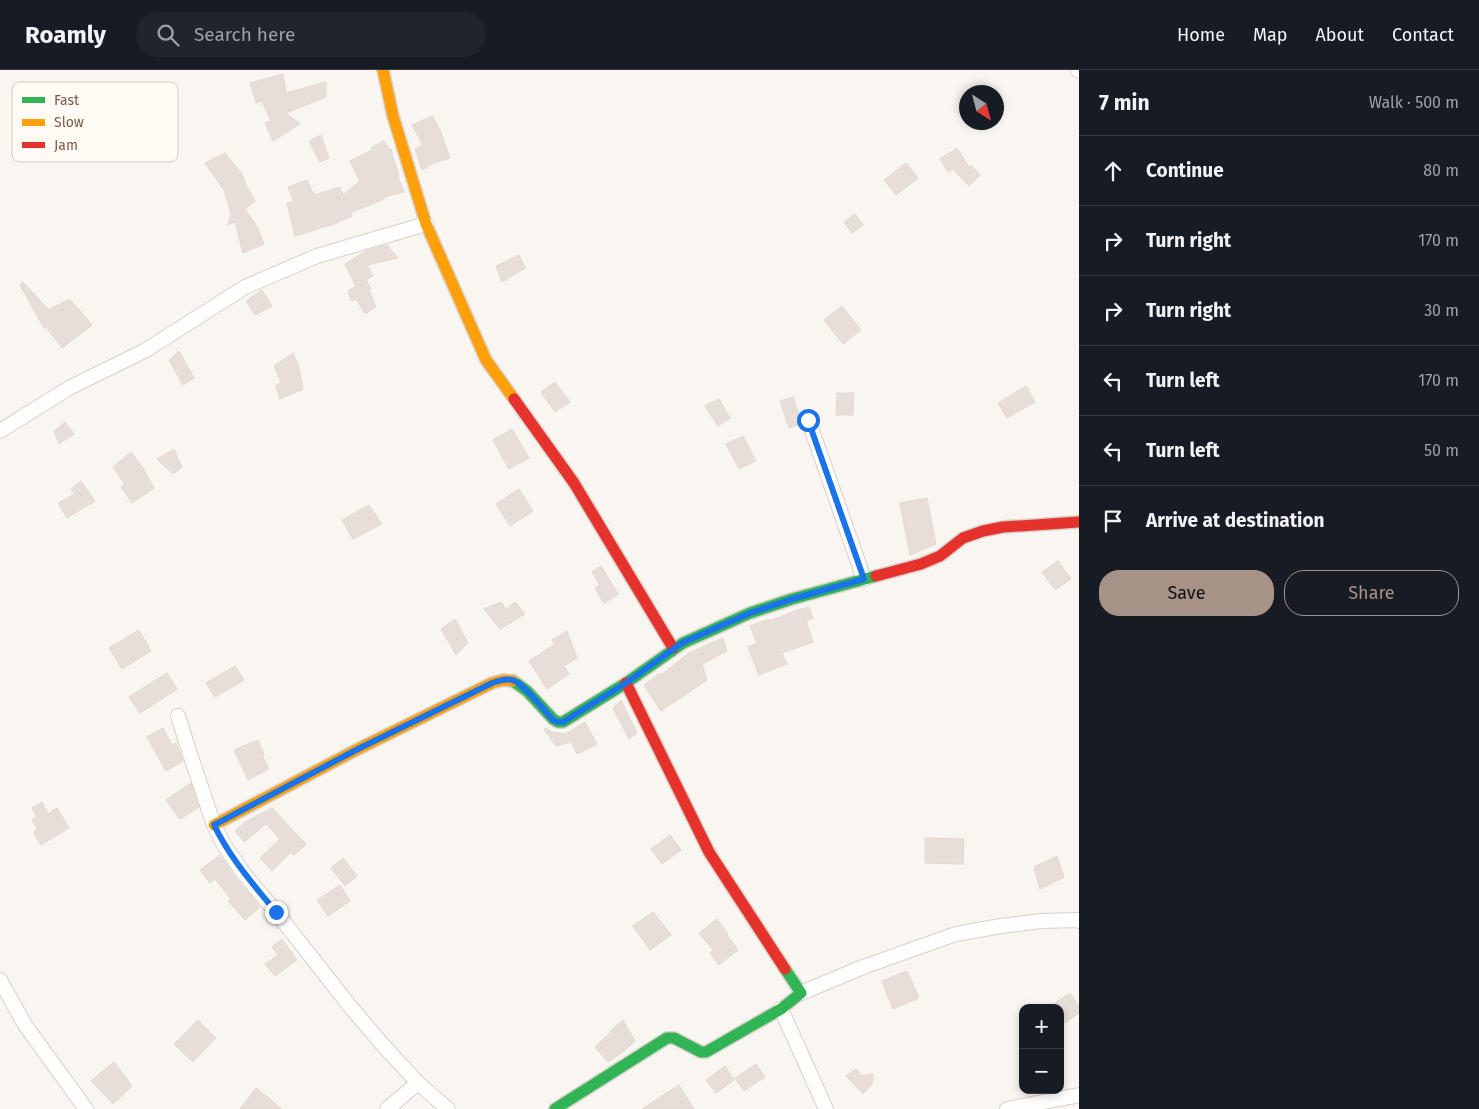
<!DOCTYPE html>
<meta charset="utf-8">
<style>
body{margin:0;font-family:"Fira Sans",sans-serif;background:#20242c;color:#f1f3f6}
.controls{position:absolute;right:15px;bottom:15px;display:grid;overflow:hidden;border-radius:10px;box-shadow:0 2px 8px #0003}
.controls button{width:45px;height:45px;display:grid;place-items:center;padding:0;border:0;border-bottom:1px solid #363941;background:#171b24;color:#f1f3f6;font:25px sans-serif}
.compass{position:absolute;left:959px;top:15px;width:45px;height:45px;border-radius:50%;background:#171b24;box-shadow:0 2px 8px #0003;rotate:144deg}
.stop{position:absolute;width:15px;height:15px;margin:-11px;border:4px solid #1a73e8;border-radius:50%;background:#fff}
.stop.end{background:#1a73e8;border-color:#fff;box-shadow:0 1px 5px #0008}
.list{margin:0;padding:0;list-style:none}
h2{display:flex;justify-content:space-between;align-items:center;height:65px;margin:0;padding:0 20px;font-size:21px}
h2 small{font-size:16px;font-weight:400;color:#9ea1a6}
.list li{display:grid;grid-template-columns:32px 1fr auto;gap:15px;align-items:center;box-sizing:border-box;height:70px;padding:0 20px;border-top:1px solid #363941}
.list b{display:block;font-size:19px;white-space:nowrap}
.list em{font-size:16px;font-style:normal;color:#9ea1a6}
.actions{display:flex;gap:10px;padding:15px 20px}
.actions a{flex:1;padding:11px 0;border:1px solid #a69286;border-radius:20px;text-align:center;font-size:18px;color:#a69286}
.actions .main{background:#a69286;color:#111}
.icon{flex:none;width:28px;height:28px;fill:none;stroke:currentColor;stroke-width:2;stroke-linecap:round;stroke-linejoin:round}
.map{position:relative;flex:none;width:1079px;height:1039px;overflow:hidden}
header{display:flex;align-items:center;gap:30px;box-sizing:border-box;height:70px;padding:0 25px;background:#171b24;border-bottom:1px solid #363941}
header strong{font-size:24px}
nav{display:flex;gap:28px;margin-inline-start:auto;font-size:18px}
.search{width:350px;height:45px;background:#20242c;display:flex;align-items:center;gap:12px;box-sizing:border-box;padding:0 18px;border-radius:28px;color:#9ea1a6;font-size:19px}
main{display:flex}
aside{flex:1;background:#171b24}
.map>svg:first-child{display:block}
.building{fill:#e6ded7;stroke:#e2d8d2}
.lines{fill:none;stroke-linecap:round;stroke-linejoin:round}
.street-casing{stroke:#d7d1cb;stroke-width:16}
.fast-casing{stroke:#d9d2cb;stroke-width:14}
.slow-casing{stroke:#d9d2cb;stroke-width:14}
.jam-casing{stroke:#d9d2cb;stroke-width:14}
.street{stroke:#fefefd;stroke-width:14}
.fast{stroke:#30b455;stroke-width:11}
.slow{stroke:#ff9f0a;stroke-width:11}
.jam{stroke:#e5322d;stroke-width:11}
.route{stroke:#1a73e8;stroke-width:6}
.key{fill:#fffaf3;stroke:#d7cbc1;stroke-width:1}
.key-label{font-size:14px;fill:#7a5c4d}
</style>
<header>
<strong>Roamly</strong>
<div class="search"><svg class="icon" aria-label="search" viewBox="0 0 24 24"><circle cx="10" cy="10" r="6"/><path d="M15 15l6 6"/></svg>Search here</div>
<nav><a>Home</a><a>Map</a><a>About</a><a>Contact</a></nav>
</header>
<main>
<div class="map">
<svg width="1079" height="1039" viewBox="0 0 1079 1039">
<rect width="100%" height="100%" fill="#f9f5f0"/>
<!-- building -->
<g class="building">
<polygon points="283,4 286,23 326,12 326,27 286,43 300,54 273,71 265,53 271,51 262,31 256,33 250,13"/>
<polygon points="432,46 440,60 450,88 434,93 422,100 415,79 423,75 412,55"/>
<polygon points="321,65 329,88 320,92 309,71"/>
<polygon points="384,71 389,80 391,79 399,106 398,107 404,122 384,127 384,129 350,143 352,146 330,156 330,155 295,166 287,133 294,132 288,117 307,110 314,125 340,117 343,125 360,111 350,91 372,80 371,78"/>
<polygon points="957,78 969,97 971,95 980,105 969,116 953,99 948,102 940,89"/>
<polygon points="225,83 242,104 247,117 255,131 245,139 256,155 264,174 243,183 235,152 228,155 231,143 224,120 205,93"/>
<polygon points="906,93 918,108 896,125 884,110"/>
<polygon points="855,144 863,155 852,163 844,152"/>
<polygon points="387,175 398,188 367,195 373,206 366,210 371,219 369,220 376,237 365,244 356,229 351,231 348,221 356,216 345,194 366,181"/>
<polygon points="519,185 525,198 502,212 496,196"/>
<polygon points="23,212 49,240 69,229 76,236 92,255 62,278 46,257 44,258 20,215"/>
<polygon points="262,220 272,236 255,245 246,231"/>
<polygon points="842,236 861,260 843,274 824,250"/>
<polygon points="179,281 194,308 183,315 169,290"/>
<polygon points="293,283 299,298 303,319 280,329 276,316 281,312 274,296"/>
<polygon points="555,312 570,332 555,342 541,322"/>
<polygon points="1026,316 1035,332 1007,348 998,333"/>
<polygon points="837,323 854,323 853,345 836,345"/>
<polygon points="793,327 800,347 800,354 789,358 780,331"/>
<polygon points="719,329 730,348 718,356 705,336"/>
<polygon points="65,352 74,364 59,374 54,361"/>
<polygon points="512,359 529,388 509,399 493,370"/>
<polygon points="743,366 756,391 739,399 726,374"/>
<polygon points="174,379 182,397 173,404 157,389"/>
<polygon points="131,382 143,398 154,418 132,433 121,417 125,415 113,397"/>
<polygon points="81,411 95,431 67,448 58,433 75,424 71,419"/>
<polygon points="519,419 533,441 510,456 496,434"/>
<polygon points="927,428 936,474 910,485 900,433"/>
<polygon points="369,435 382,454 353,469 342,450"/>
<polygon points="1058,491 1071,509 1055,520 1042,502"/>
<polygon points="601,496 618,524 604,534 595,518 600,515 592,502"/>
<polygon points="501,532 506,539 515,532 525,544 500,559 484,539"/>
<polygon points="809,537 813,548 806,551 813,572 782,583 787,594 759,605 748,577 757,573 750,556 769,549 770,551 797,540"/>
<polygon points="455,549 468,573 456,585 441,559"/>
<polygon points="139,560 151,581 122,599 109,578"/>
<polygon points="567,561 577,588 564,596 569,604 547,619 529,591 555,574 552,570"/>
<polygon points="723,568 727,581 702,594 707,610 661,641 644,615 660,603 661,605 689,583"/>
<polygon points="235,596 244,610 215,627 206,613"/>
<polygon points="167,603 177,619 140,643 129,627"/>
<polygon points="621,630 637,663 629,669 613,638"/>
<polygon points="585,652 597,674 577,684 571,672 556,676 544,659 545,658 552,662 564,664 569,662"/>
<polygon points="163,658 172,675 176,673 183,691 166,701 147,667"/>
<polygon points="258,670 264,684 262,685 269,699 248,710 234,680"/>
<polygon points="191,713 199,737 180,749 166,730"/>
<polygon points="42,732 48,744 57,738 69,758 41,775 34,763 37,758 32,750 37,747 32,738"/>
<polygon points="272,738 306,774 294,785 291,782 272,801 260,788 280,769 266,754 244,772 235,761 245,752"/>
<polygon points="670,765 681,780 662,794 651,779"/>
<polygon points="925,768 964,769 963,794 925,793"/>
<polygon points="220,785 237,810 260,837 245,850 228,831 231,829 215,809 210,813 200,800"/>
<polygon points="1057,786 1064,807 1040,819 1034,797"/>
<polygon points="343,788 357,806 345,816 331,798"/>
<polygon points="340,815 350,831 328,846 317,830"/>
<polygon points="653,842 671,865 650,880 633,856"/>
<polygon points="717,849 728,864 727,865 738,880 719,895 710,883 713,880 699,863"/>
<polygon points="282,869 297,890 275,906 265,894 278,885 272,877"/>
<polygon points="907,901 919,928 893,939 882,911"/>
<polygon points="1070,923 1079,936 1079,943 1065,953 1060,946 1060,938 1048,938"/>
<polygon points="198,950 216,968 193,992 174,974"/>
<polygon points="623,950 635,971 624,981 608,992 595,977 611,962 610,961"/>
<polygon points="114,992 132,1016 113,1034 91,1011"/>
<polygon points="756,994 765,1007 744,1021 735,1008"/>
<polygon points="725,996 734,1010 716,1023 706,1010"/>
<polygon points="856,999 862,1006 873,1004 872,1014 863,1024 846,1006"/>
<polygon points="679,1015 694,1039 642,1039"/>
<polygon points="256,1018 282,1039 240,1039"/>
</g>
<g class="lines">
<!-- street casing -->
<g class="street-casing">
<g id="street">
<polyline points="1078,0 1079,1"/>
<polyline points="808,349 864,509"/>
<polyline points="0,361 69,318 146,280 245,217 317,186 426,154"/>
<polyline points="178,646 190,684 214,755 224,775 244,804 276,842 349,935 381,973 418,1013 448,1039"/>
<polyline points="0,910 25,955 86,1039"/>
<polyline points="801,923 863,897 956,864 1001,856 1042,851 1078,850 1079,851"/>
<polyline points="781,939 826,1039"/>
<polyline points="387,1039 418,1013"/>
<polyline points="1007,1039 1079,1025"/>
</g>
</g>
<!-- fast casing -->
<g class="fast-casing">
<g id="fast">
<polyline points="513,611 527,621 553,649 558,652 563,652 626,613 683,573 750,543 792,529 876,506"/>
<polyline points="555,1039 667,968 674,968 701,982 706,982 781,939 801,923 785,899"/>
</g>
</g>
<!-- slow casing -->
<g class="slow-casing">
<g id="slow">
<polyline points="383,0 393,46 426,154 486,290 514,329"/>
<polyline points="214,755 356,680 492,613 504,610 513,611"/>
</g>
</g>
<!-- jam casing -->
<g class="jam-casing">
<g id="jam">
<polyline points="514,329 574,413 673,578"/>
<polyline points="876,506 921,494 940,486 963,468 983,461 1003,457 1079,452"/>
<polyline points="626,613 709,782 785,899"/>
</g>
</g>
<!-- street -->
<use href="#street" class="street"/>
<!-- fast -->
<use href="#fast" class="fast"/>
<!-- slow -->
<use href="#slow" class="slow"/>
<!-- jam -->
<use href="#jam" class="jam"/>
</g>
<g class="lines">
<!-- route -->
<path class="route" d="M276 842C253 814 230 788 214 755L356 680 492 613C499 611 505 608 512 610 522 612 545 641 553 650L558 652H563L626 613 682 573 750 543 792 529 864 509 808 350"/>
</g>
<!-- legend -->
<rect x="12" y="12" width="166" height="80" rx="8" class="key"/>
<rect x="22" y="27" width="23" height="6" fill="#30b455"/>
<rect x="22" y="49" width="23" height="7" fill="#ff9f0a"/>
<rect x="22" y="72" width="23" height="6" fill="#e5322d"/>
<g class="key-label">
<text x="54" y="35">Fast</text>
<text x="54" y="57">Slow</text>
<text x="54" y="80">Jam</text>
</g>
</svg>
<div class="controls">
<button>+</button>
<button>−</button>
</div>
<svg class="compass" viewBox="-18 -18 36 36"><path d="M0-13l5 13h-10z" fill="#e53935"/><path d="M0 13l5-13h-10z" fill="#9ea1a6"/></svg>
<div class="stop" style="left:808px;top:350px"></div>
<div class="stop end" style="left:276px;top:842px"></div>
</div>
<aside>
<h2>7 min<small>Walk · 500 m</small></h2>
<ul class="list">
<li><svg class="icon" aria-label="ahead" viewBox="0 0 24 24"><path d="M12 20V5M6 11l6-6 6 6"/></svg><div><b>Continue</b></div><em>80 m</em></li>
<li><svg class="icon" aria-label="right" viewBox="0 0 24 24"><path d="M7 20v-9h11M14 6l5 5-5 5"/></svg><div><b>Turn right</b></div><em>170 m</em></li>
<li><svg class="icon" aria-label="right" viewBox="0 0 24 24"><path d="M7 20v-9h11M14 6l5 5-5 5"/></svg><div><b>Turn right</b></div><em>30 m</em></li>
<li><svg class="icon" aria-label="left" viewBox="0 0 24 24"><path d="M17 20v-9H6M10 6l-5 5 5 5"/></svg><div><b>Turn left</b></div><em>170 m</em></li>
<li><svg class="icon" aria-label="left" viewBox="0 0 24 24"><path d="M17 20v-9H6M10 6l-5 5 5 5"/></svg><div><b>Turn left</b></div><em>50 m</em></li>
<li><svg class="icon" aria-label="arrive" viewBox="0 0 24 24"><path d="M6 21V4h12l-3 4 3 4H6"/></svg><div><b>Arrive at destination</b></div></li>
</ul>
<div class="actions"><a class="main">Save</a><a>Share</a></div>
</aside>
</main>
